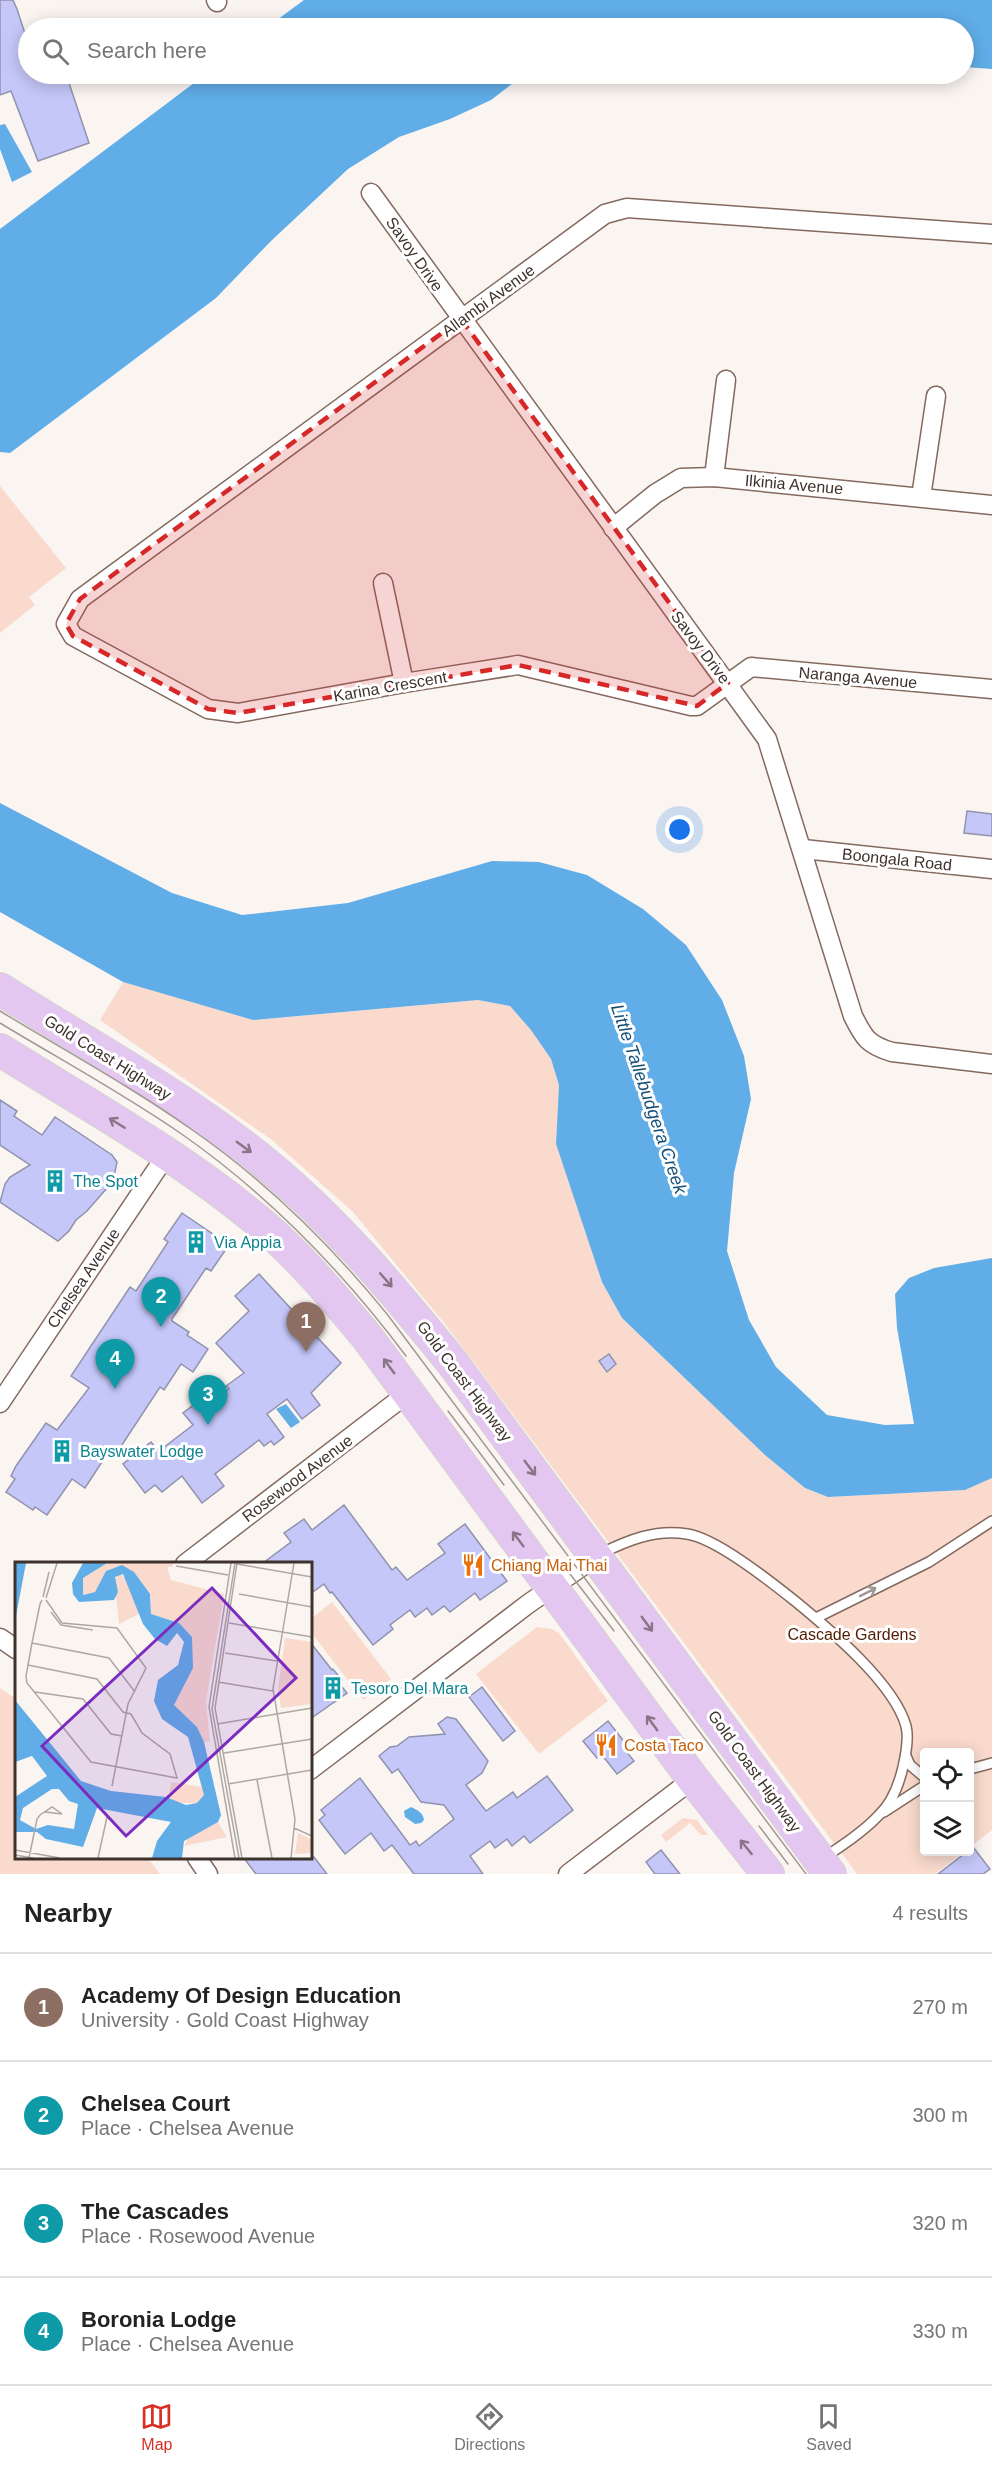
<!DOCTYPE html>
<meta charset="utf-8">
<style>
body{margin:0;font-family:Helvetica,sans-serif;background:#f2f2f2;color:#222}
.controls{position:absolute;right:18px;bottom:18px;display:grid;overflow:hidden;border-radius:6px;box-shadow:0 3px 15px #0003}
.controls button{width:54px;height:54px;display:grid;place-items:center;padding:0;border:0;border-bottom:2px solid #e0e0e0;background:#fff;color:#222;font:30px sans-serif}
.you{position:absolute;left:680px;top:830px;width:21px;height:21px;margin:-15px;border:4px solid #fff;border-radius:50%;background:#1a73e8;box-shadow:0 0 0 9px #1a73e833}
.badge{display:grid;place-items:center;width:39px;height:39px;border-radius:50%;background:#d93025;color:#fff;font-size:20px;font-weight:700}
.pin{position:absolute;translate:-50% -50px;filter:drop-shadow(0 2px 3px #0008)}
.pin::after{content:'';position:absolute;top:32px;width:21px;height:18px;background:inherit;clip-path:polygon(0 0,100% 0,50% 100%)}
.list{margin:0;padding:0;list-style:none}
h2{display:flex;justify-content:space-between;align-items:center;height:78px;margin:0;padding:0 24px;font-size:26px}
h2 small{font-size:20px;font-weight:400;color:#767676}
.list li{display:grid;grid-template-columns:39px 1fr auto;gap:18px;align-items:center;box-sizing:border-box;height:108px;padding:0 24px;border-top:2px solid #e0e0e0}
.list b{display:block;font-size:22px;white-space:nowrap}
.list p{margin:0;font-size:20px;white-space:nowrap;color:#767676}
.list em{font-size:20px;font-style:normal;color:#767676}
.icon{flex:none;width:33px;height:33px;fill:none;stroke:currentColor;stroke-width:2;stroke-linecap:round;stroke-linejoin:round}
.map{position:relative;flex:none;width:992px;height:1874px;overflow:hidden}
.search{position:absolute;background:#fff;box-shadow:0 3px 15px #0003;left:18px;right:18px;top:18px;height:66px;display:flex;align-items:center;gap:15px;box-sizing:border-box;padding:0 21px;border-radius:33px;color:#767676;font-size:22px}
.sheet{height:510px;background:#fff}
nav{display:flex;justify-content:space-around;align-items:center;box-sizing:border-box;height:84px;border-top:2px solid #e0e0e0;background:#fff;font-size:16px;color:#767676}
nav a{display:grid;justify-items:center;gap:3px}
nav .on{color:#d93025}
.map>svg:first-child{display:block}
.green{fill:#f9dacd}
.water{fill:#60ade7}
.building{fill:#c4c7f8;stroke:#9192ad;stroke-width:1.5}
.lines{fill:none;stroke-linecap:round;stroke-linejoin:round}
.lane-casing{stroke:#84695e;stroke-width:12}
.street-casing{stroke:#84695e;stroke-width:21}
.highway-casing{stroke:#d5d2d1;stroke-width:34}
.lane{stroke:#fff;stroke-width:9}
.street{stroke:#fff;stroke-width:18}
.highway{stroke:#e3c7f1;stroke-width:32}
.tram{stroke:#a29995;stroke-width:1.5}
.oneway{stroke:#887585}
.oneway2{stroke:#9e9896}
.marked{fill:#d62828;fill-opacity:0.2;stroke:#d62828;stroke-width:4.5;stroke-dasharray:12 8;stroke-linejoin:round}
.labels{text-anchor:middle;stroke-width:6;stroke-linejoin:round;paint-order:stroke}
.street-label{font-size:16px;fill:#3e322d;stroke:#fff}
.culture-label{font-size:16px;fill:#0d838f;stroke:#fff;text-anchor:start}
.food-label{font-size:16px;fill:#c56008;stroke:#fff;text-anchor:start}
.park-label{font-size:16px;fill:#501c02;stroke:#fff}
.water-label{font-size:18px;font-style:italic;fill:#165076;stroke:#fff}
.inset-road{fill:none;stroke:#afa7a3;stroke-width:1.5}
.view{fill:#7b2cbf;fill-opacity:0.15;stroke:#7b2cbf;stroke-width:3}
.inset-edge{fill:none;stroke:#3e322d;stroke-width:3}
</style>
<div class="map">
<svg width="992" height="1874" viewBox="0 0 992 1874">
<rect width="100%" height="100%" fill="#fbf5f2"/>
<!-- green -->
<g class="green">
<polygon points="0,486 66,568 29,597 35,605 0,633"/>
<polygon points="123,982 253,1020 478,1000 510,1006 531,1030 551,1059 559,1085 556,1144 602,1282 622,1318 765,1455 805,1488 828,1497 965,1490 992,1478 992,1830 970,1847 970,1752 924,1752 924,1852 964,1852 935,1874 857,1874 445,1324 353,1212 272,1140 100,1020"/>
<polygon points="332,1602 391,1679 363,1700 311,1632 311,1619"/>
<polygon points="537,1627 552,1629 559,1633 608,1701 539,1754 476,1674"/>
<polygon points="0,1688 16,1699 16,1858 148,1858 160,1874 0,1874"/>
<polygon points="683,1818 697,1820 708,1835 701,1835 690,1823 666,1842 661,1835"/>
</g>
<!-- water -->
<g class="water">
<polygon points="304,0 992,0 992,69 964,67 964,28 266,28"/>
<polygon points="206,74 525,74 491,100 450,119 399,137 348,169 271,241 216,298 10,453 0,452 0,229"/>
<polygon points="5,124 32,172 12,182 0,149 0,125"/>
<polygon points="0,803 172,893 242,915 348,903 492,861 539,862 587,875 643,909 686,945 722,1000 744,1056 751,1099 734,1173 727,1251 749,1320 776,1367 827,1415 885,1425 914,1424 897,1328 895,1294 909,1278 934,1268 992,1258 992,1478 965,1490 828,1497 805,1488 765,1455 622,1318 602,1282 556,1144 559,1085 551,1059 531,1030 510,1006 478,1000 253,1020 123,982 0,912"/>
<polygon points="286,1404 300,1422 291,1428 276,1409"/>
<path d="M411 1807C417 1810 423 1812 424 1820L421 1823 415 1824 405 1817 404 1811Z"/>
</g>
<!-- building -->
<g class="building">
<polygon points="0,0 13,0 17,9 28,43 28,74 66,74 89,143 38,161 11,91 0,95"/>
<polygon points="967,811 992,814 992,836 964,833"/>
<polygon points="0,1100 17,1111 14,1116 42,1135 55,1117 112,1155 117,1162 115,1172 107,1188 87,1211 76,1220 69,1231 58,1241 0,1202 5,1184 10,1177 30,1165 0,1145"/>
<polygon points="182,1213 229,1245 211,1271 206,1268 172,1319 172,1321 189,1332 187,1335 208,1349 193,1372 181,1364 164,1390 160,1387 116,1454 111,1448 85,1488 72,1479 47,1515 35,1507 33,1510 6,1492 15,1479 11,1476 16,1466 46,1423 57,1430 89,1388 71,1376 130,1287 136,1291 168,1242 164,1239"/>
<polygon points="259,1274 341,1363 311,1393 320,1405 302,1419 287,1399 267,1414 284,1437 274,1445 271,1441 264,1446 259,1440 215,1474 224,1486 202,1503 182,1476 162,1492 155,1485 145,1493 123,1464 151,1442 159,1451 193,1425 183,1413 203,1398 209,1406 229,1389 226,1386 244,1373 216,1343 249,1311 235,1296"/>
<polygon points="609,1354 616,1364 607,1372 599,1361"/>
<polygon points="344,1505 392,1570 396,1567 407,1580 445,1553 438,1544 465,1524 507,1581 480,1600 475,1593 450,1612 444,1606 432,1615 427,1608 415,1617 410,1610 390,1625 393,1629 373,1645 332,1592 330,1593 324,1584 310,1594 310,1563 263,1563 291,1542 284,1533 304,1519 312,1530"/>
<polygon points="310,1642 332,1670 333,1669 342,1680 338,1682 347,1693 310,1719"/>
<polygon points="482,1687 515,1731 503,1741 469,1697"/>
<polygon points="447,1717 456,1719 488,1761 482,1773 466,1785 486,1811 513,1792 517,1798 547,1776 573,1810 530,1843 524,1836 512,1846 507,1839 495,1848 490,1841 470,1856 483,1874 414,1874 392,1845 384,1851 371,1833 345,1854 319,1820 325,1815 321,1810 360,1778 410,1845 416,1841 419,1846 454,1819 444,1805 421,1802 398,1769 392,1773 379,1756 390,1747 397,1746 409,1737 445,1734 438,1724"/>
<polygon points="608,1721 629,1748 626,1751 634,1761 617,1774 602,1755 597,1758 583,1741"/>
<polygon points="973,1847 990,1869 983,1874 938,1874"/>
<polygon points="661,1850 680,1874 655,1874 646,1862"/>
<polygon points="243,1857 314,1857 327,1874 256,1874"/>
</g>
<g class="lines">
<!-- lane casing -->
<g class="lane-casing">
<g id="lane">
<path d="M600 1554C628 1540 655 1529 687 1534 716 1538 771 1582 795 1601 829 1629 894 1683 906 1726 909 1738 906 1754 903 1767 899 1784 892 1803 879 1815 864 1831 843 1845 825 1857"/>
<polyline points="816,1618 929,1562 992,1521"/>
<polyline points="906,1756 910,1765 924,1777"/>
<polyline points="970,1769 992,1763"/>
<polyline points="884,1812 924,1786"/>
</g>
</g>
<!-- street casing -->
<g class="street-casing">
<g id="street">
<polyline points="216,0 217,2"/>
<path d="M371 193 767 739 853 1016C864 1038 868 1045 892 1052L992 1064"/>
<polyline points="992,234 627,208 605,214 80,599 66,624 73,636 208,709 238,713 404,683 518,665 691,706 697,706 751,667 992,689"/>
<polyline points="714,477 726,380"/>
<polyline points="921,497 936,396"/>
<polyline points="613,528 655,494 681,478 714,477 992,505"/>
<polyline points="383,583 404,683"/>
<polyline points="803,849 992,869"/>
<polyline points="0,1403 167,1154"/>
<polyline points="185,1564 408,1393"/>
<polyline points="0,1638 16,1649"/>
<polyline points="310,1770 528,1604 597,1556"/>
<polyline points="197,1858 208,1874"/>
<polyline points="568,1874 693,1779"/>
</g>
</g>
<!-- highway casing -->
<g class="highway-casing">
<g id="highway">
<path d="M0 989C85 1043 175 1092 255 1155 330 1214 391 1287 451 1361L830 1874"/>
<path d="M0 1050C90 1106 184 1158 265 1227 303 1260 335 1299 367 1337L693 1779 768 1874"/>
</g>
</g>
<!-- lane -->
<use href="#lane" class="lane"/>
<!-- street -->
<use href="#street" class="street"/>
<!-- highway -->
<use href="#highway" class="highway"/>
<!-- tram -->
<g class="tram">
<path d="M0 1011C64 1050 130 1086 191 1129 266 1181 330 1244 387 1314L806 1874"/>
<path d="M0 1023C61 1060 124 1094 183 1135 270 1196 343 1272 406 1356"/>
<polyline points="448,1411 504,1485"/>
<polyline points="570,1574 614,1631"/>
<polyline points="759,1826 788,1864"/>
</g>
</g>
<!-- one-way arrows -->
<defs><path id="oneway-shaft" d="M-6 0H5M1.5-3L5.5 0L1.5 3" fill="none" stroke-width="1.6" stroke-linecap="round" stroke-linejoin="round" transform="scale(1.5)"/></defs>
<g class="oneway">
<use href="#oneway-shaft" transform="translate(117 1123) rotate(-148)"/>
<use href="#oneway-shaft" transform="translate(244 1147) rotate(36)"/>
<use href="#oneway-shaft" transform="translate(386 1280) rotate(49)"/>
<use href="#oneway-shaft" transform="translate(389 1366) rotate(-126)"/>
<use href="#oneway-shaft" transform="translate(530 1468) rotate(53)"/>
<use href="#oneway-shaft" transform="translate(518 1539) rotate(-127)"/>
<use href="#oneway-shaft" transform="translate(647 1624) rotate(54)"/>
<use href="#oneway-shaft" transform="translate(652 1723) rotate(-126)"/>
<use href="#oneway-shaft" transform="translate(746 1847) rotate(-129)"/>
</g>
<use class="oneway2" href="#oneway-shaft" transform="translate(868 1592) rotate(-27)"/>
<!-- marked area -->
<path class="marked" d="M461 319 728 683 697 706 518 665 238 713 208 709 73 636 66 624 80 599Z"/>
<!-- icons -->
<defs>
<g id="building-bare" transform="scale(1.8)"><path d="M-4-6H4V6H1V3H-1V6H-4ZM-2.5-4.3h1.7v1.8h-1.7ZM.8-4.3h1.7v1.8H.8ZM-2.5-1h1.7V.8h-1.7ZM.8-1h1.7V.8H.8Z" fill="#0f9aa8" stroke="#fff" stroke-width="2.5" paint-order="stroke"/></g>
<g id="restaurant-bare" transform="scale(1.8)"><path d="M-5-6h1v4h1v-4h1v4h1v-4h1v5L-1.5 .5V6h-2V.5L-5-1ZM5-6V6H3V1.5H1.5Q1.5-4 5-6Z" fill="#e8710a" stroke="#fff" stroke-width="2.5" paint-order="stroke"/></g>
</defs>
<g fill-rule="evenodd">
<use href="#building-bare" x="55" y="1181"/>
<use href="#building-bare" x="196" y="1242"/>
<use href="#building-bare" x="62" y="1451"/>
<use href="#restaurant-bare" x="473" y="1565"/>
<use href="#building-bare" x="333" y="1688"/>
<use href="#restaurant-bare" x="606" y="1745"/>
</g>
<g class="labels">
<!-- street labels -->
<g class="street-label">
<text transform="translate(415 254) rotate(55)" y="6">Savoy Drive</text>
<text transform="translate(488 300) rotate(-36)" y="6">Allambi Avenue</text>
<text transform="translate(794 484) rotate(5)" y="6">Ilkinia Avenue</text>
<text transform="translate(701 647) rotate(53)" y="6">Savoy Drive</text>
<text transform="translate(858 677) rotate(5)" y="6">Naranga Avenue</text>
<text transform="translate(390 686) rotate(-10)" y="6">Karina Crescent</text>
<text transform="translate(897 859) rotate(6)" y="6">Boongala Road</text>
<text transform="translate(108 1057) rotate(32)" y="6">Gold Coast Highway</text>
<text transform="translate(83 1278) rotate(-56)" y="6">Chelsea Avenue</text>
<text transform="translate(465 1381) rotate(53)" y="6">Gold Coast Highway</text>
<text transform="translate(297 1478) rotate(-37)" y="6">Rosewood Avenue</text>
<text transform="translate(755 1771) rotate(54)" y="6">Gold Coast Highway</text>
</g>
<!-- culture labels -->
<g class="culture-label">
<text x="73" y="1187">The Spot</text>
<text x="214" y="1248">Via Appia</text>
<text x="80" y="1457">Bayswater Lodge</text>
<text x="351" y="1694">Tesoro Del Mara</text>
</g>
<!-- food labels -->
<g class="food-label">
<text x="491" y="1571">Chiang Mai Thai</text>
<text x="624" y="1751">Costa Taco</text>
</g>
<!-- park labels -->
<g class="park-label">
<text x="852" y="1640">Cascade Gardens</text>
</g>
<!-- water labels -->
<g class="water-label">
<text transform="translate(649 1099) rotate(71)" y="6">Little Tallebudgera Creek</text>
</g>
</g>
<!-- overview -->
<g transform="translate(15 1562)">
<rect width="297" height="297" fill="#fbf5f2"/>
<path d="M91 1H158L157 5H152L156 18 209 32 191 140 195 179 189 180 182 165 159 143 178 106 164 61 136 52V35L119 10 92 9 80 30 68 33V16ZM105 11 115 23 124 52 104 62 99 18ZM270 76 297 80V142L266 146 263 126ZM156 220 188 225 189 233 182 241H159L154 239ZM203 260 212 275 169 284 173 276ZM283 271 297 278V291L280 292Z" fill="#f9dacd"/>
<path d="M0 1H11L0 59ZM68 1H92L68 16V33L80 30 91 9 107 3 119 10 135 32 136 52 164 61 177 75 178 106 159 143 182 165 189 180 206 253 203 260 169 279 167 296H137L142 279 156 260 82 246 68 285 31 277 22 270H0V235L32 214 17 194 0 200V138L66 219 96 229 151 235 171 243 182 241 189 233 173 175 147 157 139 139 143 118 163 103 169 80 162 71 152 84 140 77 128 62 108 12 100 15 103 30 99 38 64 40 58 32 57 21ZM37 227H44L54 239 63 242 59 267 33 263 21 267 5 258 8 246Z" fill="#60ade7" fill-rule="evenodd"/>
<path class="inset-road" d="M216 1 194 145 220 296M220 1 197 147 224 296M222 1 200 146 227 296M222 2 297 15M161 4 213 13M224 32 297 45M28 35 34 10M31 36 42 1M31 38 47 61 102 66 131 106 113 142 97 224M36 50 46 63 78 68M214 61 297 75M17 81 94 96 120 130M210 91 262 99M13 103 82 117 108 150 116 152 127 171 155 192 162 216 76 200 12 121 11 114 17 81 25 42 27 38M203 120 258 129M20 130 68 137 96 172 107 174M202 162 297 146M209 191 297 177M242 218 257 296M213 222 297 208M279 266 297 274M0 288 45 296M0 293 18 296M14 296 22 257 25 253 37 245 47 252 30 250M83 296 92 255M276 296 280 257 258 127 279 1"/>
<path class="view" d="M197 26 281 116 111 274 27 184Z"/>
<rect width="297" height="297" class="inset-edge"/>
</g>
</svg>
<div class="controls">
<button><svg class="icon" aria-label="locate" viewBox="0 0 24 24"><circle cx="12" cy="12" r="6"/><path d="M12 2v4M12 18v4M2 12h4M18 12h4"/></svg></button>
<button><svg class="icon" aria-label="layers" viewBox="0 0 24 24"><path d="M12 4l9 5-9 5-9-5zM3 14l9 5 9-5"/></svg></button>
</div>
<div class="you"></div>
<div class="pin badge" style="left:306px;top:1352px;background:#8d6e63">1</div>
<div class="pin badge" style="left:161px;top:1327px;background:#0f9aa8">2</div>
<div class="pin badge" style="left:208px;top:1425px;background:#0f9aa8">3</div>
<div class="pin badge" style="left:115px;top:1389px;background:#0f9aa8">4</div>
<div class="search"><svg class="icon" aria-label="search" viewBox="0 0 24 24"><circle cx="10" cy="10" r="6"/><path d="M15 15l6 6"/></svg>Search here</div>
</div>
<section class="sheet">
<h2>Nearby<small>4 results</small></h2>
<ul class="list">
<li><span class="badge" style="background:#8d6e63">1</span><div><b>Academy Of Design Education</b><p>University · Gold Coast Highway</p></div><em>270 m</em></li>
<li><span class="badge" style="background:#0f9aa8">2</span><div><b>Chelsea Court</b><p>Place · Chelsea Avenue</p></div><em>300 m</em></li>
<li><span class="badge" style="background:#0f9aa8">3</span><div><b>The Cascades</b><p>Place · Rosewood Avenue</p></div><em>320 m</em></li>
<li><span class="badge" style="background:#0f9aa8">4</span><div><b>Boronia Lodge</b><p>Place · Chelsea Avenue</p></div><em>330 m</em></li>
</ul>
</section>
<nav>
<a class="on"><svg class="icon" aria-label="map" viewBox="0 0 24 24"><path d="M3 6l6-2 6 2 6-2v14l-6 2-6-2-6 2zM9 4v14M15 6v14"/></svg>Map</a>
<a><svg class="icon" aria-label="directions" viewBox="0 0 24 24"><path d="M12 3l9 9-9 9-9-9zM9 14v-3h6M13 9l2 2-2 2"/></svg>Directions</a>
<a><svg class="icon" aria-label="saved" viewBox="0 0 24 24"><path d="M7 4h10v16l-5-4-5 4z"/></svg>Saved</a>
</nav>
